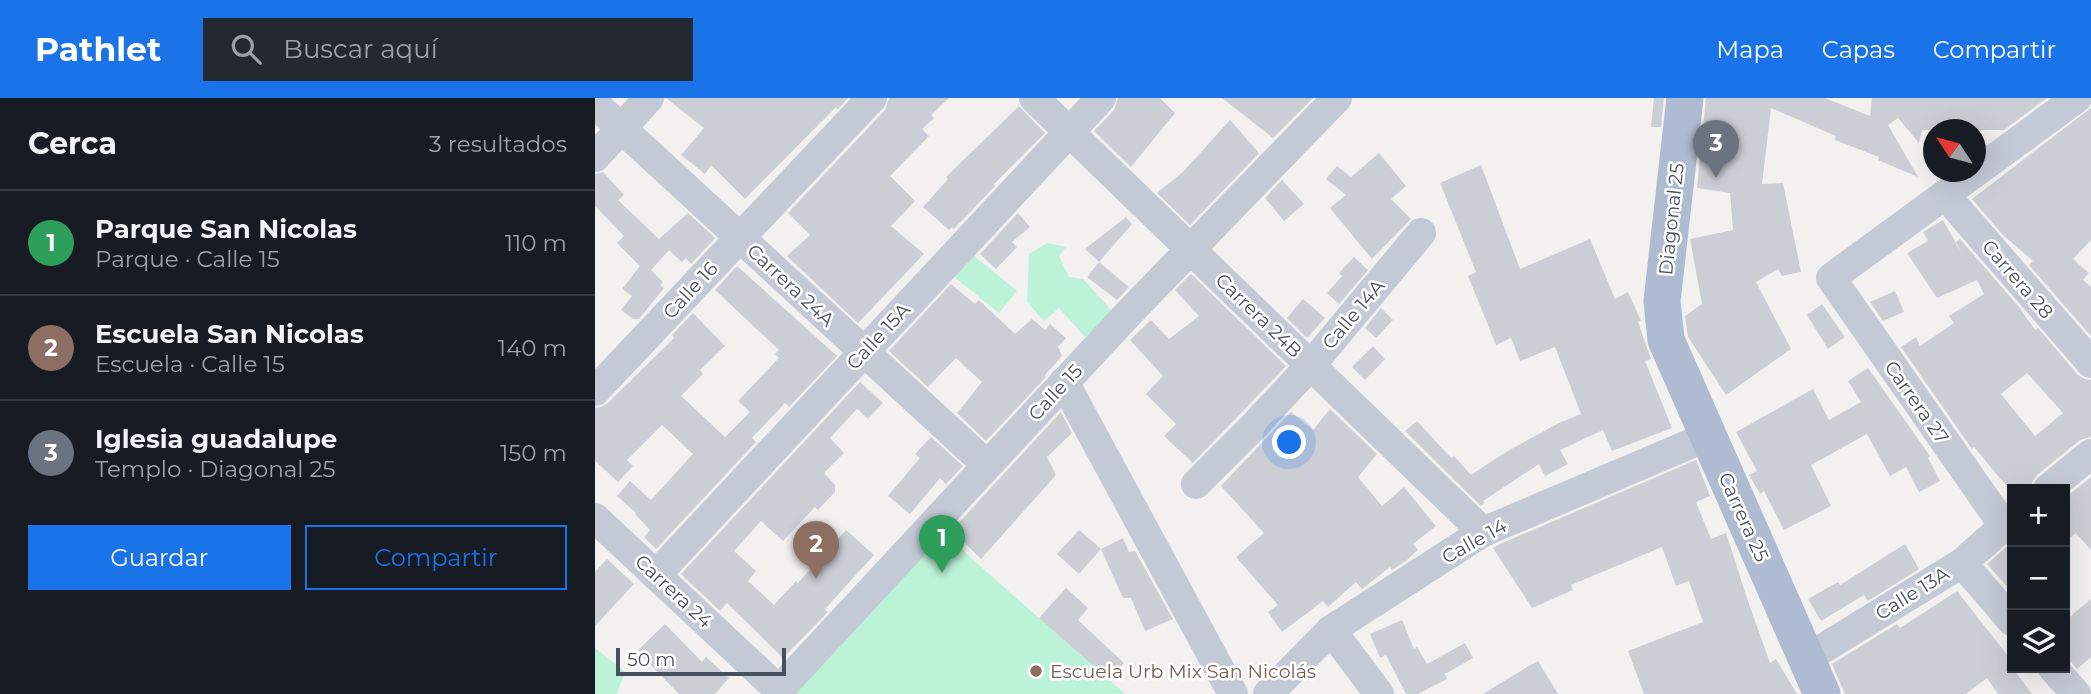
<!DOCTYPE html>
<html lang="es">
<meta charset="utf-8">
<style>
body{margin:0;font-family:Montserrat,sans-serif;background:#242831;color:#f1f3f6}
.controls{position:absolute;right:21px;bottom:21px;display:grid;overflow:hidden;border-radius:0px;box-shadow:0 7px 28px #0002}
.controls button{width:63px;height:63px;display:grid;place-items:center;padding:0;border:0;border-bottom:2px solid #363941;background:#171b24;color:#f1f3f6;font:35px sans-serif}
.compass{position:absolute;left:1328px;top:21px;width:63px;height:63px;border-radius:50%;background:#171b24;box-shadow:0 7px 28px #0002;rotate:306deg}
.scale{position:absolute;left:21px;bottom:18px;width:170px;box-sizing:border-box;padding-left:7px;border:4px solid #46505f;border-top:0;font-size:19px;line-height:24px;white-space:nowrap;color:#46505f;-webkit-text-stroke:5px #fff;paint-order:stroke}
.you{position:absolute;left:695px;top:345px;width:24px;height:24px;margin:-18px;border:5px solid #fff;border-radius:50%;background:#1a73e8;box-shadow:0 0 0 10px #1a73e833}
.badge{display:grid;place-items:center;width:46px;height:46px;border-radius:50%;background:#1a73e8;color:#fff;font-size:23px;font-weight:700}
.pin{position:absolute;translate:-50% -58px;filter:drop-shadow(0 2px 4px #0008)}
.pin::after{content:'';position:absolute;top:37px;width:24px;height:21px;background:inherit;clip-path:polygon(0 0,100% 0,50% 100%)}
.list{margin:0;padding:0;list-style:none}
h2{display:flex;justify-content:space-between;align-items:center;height:91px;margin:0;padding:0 28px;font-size:30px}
h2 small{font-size:23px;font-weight:400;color:#9ea1a6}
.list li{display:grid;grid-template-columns:46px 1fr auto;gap:21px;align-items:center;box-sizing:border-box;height:105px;padding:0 28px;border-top:2px solid #363941}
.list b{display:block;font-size:26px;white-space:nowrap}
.list p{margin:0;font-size:23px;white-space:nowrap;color:#9ea1a6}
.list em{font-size:23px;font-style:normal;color:#9ea1a6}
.actions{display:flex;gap:14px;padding:21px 28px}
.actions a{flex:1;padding:16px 0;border:2px solid #1a73e8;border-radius:0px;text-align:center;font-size:24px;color:#1a73e8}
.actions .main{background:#1a73e8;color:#fff}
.icon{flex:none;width:38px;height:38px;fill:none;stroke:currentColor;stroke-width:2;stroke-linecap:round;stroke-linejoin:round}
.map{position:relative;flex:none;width:1496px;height:596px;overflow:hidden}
header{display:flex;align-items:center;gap:42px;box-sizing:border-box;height:98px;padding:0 35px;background:#1a73e8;color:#fff}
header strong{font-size:33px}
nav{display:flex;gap:38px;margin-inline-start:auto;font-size:24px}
.search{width:490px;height:63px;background:#242831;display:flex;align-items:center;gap:18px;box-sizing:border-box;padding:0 24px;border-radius:0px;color:#9ea1a6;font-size:26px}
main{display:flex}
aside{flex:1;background:#171b24}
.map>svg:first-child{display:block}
.green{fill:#bcf2d8}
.building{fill:#ccced6;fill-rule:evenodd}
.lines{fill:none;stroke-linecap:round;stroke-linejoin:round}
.minor{stroke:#c3cad6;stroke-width:30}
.major{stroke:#aebbd0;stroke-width:37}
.education-dot{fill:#8d6e63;stroke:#fff;stroke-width:2.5}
.labels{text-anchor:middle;stroke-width:5;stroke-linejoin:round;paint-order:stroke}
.street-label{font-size:19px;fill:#46505f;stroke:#fff}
.education-label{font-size:19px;fill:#785e54;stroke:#fff;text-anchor:start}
</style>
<header>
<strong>Pathlet</strong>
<div class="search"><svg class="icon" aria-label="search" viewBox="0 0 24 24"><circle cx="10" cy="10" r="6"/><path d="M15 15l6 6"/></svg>Buscar aquí</div>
<nav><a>Mapa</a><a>Capas</a><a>Compartir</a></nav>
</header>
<main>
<aside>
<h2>Cerca<small>3 resultados</small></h2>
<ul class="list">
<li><span class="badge" style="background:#2e9e5b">1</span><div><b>Parque San Nicolas</b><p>Parque · Calle 15</p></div><em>110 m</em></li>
<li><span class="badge" style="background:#8d6e63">2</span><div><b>Escuela San Nicolas</b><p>Escuela · Calle 15</p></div><em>140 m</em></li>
<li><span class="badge" style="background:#6b7280">3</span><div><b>Iglesia guadalupe</b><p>Templo · Diagonal 25</p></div><em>150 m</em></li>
</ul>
<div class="actions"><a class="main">Guardar</a><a>Compartir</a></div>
</aside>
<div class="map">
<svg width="1496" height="596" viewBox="0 0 1496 596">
<rect width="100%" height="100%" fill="#f3f0f0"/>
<!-- green -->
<g class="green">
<polygon points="452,145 471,149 464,158 474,179 488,181 518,214 490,239 464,210 449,223 432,204 434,156"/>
<polygon points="377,156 422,193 404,215 358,178"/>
<polygon points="342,430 530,596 195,596"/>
<polygon points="0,550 30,574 22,596 0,596"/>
</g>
<!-- building -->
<g class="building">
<polygon points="71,0 253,0 243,11 241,9 150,101 116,67 110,76 86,57 109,30"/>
<polygon points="294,0 354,0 336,17 339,20 327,31 334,38 295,78 320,103 296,128 329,156 263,225 192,158 215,137 193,115 290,12"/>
<polygon points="523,0 565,0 580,15 536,69 499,33 519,12"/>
<polygon points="627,0 718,0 678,40"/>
<polygon points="1059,0 1069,0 1066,29 1056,29"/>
<polygon points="1111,0 1230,0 1275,18 1277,0 1452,0 1409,32 1327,32 1324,45 1303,20 1293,27 1323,79 1283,62 1284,59 1240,42 1241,38 1176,10 1167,86 1188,85 1206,174 1187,178 1183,171 1161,184 1196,251 1131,297 1093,239 1090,218 1107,206 1095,141 1138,132 1135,95 1102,90"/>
<polygon points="424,8 450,35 399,86 400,88 359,131 357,129 354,132 328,109 353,81 351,79"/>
<polygon points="1496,10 1496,142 1478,161 1494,175 1488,182 1496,189 1496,238 1434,167 1438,163 1408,137 1377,101"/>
<polygon points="635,22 664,55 595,127 562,95 588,74"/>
<polygon points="784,55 811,88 796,101 816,121 777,161 735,110 751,97 731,81 742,68 756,79"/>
<polygon points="886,67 925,171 995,141 1020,201 1033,194 1046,223 1043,224 1056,261 1050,263 1077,330 1017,353 1008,332 965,352 973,366 950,378 944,366 888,403 890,405 886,408 810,333 822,323 856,360 859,358 876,377 911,354 962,326 986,316 960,249 925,263 916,240 901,247 873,178 881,174 845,85"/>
<polygon points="8,74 29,97 23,102 64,141 93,115 120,140 96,166 91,160 87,164 74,152 56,172 68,184 65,187 69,190 44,221 38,221 26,212 37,198 27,191 45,168 22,145 29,138 0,108 0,76"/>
<polygon points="687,82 709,106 689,123 670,100"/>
<polygon points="423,115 435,129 417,144 422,149 401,171 385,156"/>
<polygon points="531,119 537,126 504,164 490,151"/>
<path d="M1348 122 1367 156 1361 144 1365 141 1424 209 1440 232 1443 230 1483 277 1490 281 1496 282V339L1485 342 1442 377 1437 384 1436 391H1414L1379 349 1377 351 1306 249 1321 239 1325 248 1359 225 1354 218 1389 196 1382 182 1342 200 1312 155 1333 143 1328 134ZM1432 275 1468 315 1440 338 1406 296Z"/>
<polygon points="759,159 773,172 744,206 732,195 747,178 744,175"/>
<polygon points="504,164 534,189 522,202 492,179"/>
<polygon points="142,168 242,258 194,309 190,305 157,340 161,344 61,451 49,439 55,432 40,416 41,415 22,398 35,383 56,402 98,356 67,327 32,362 38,368 23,384 0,363 0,310 6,309 13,305 79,240 77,237 98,215 130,248 105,272 108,276 86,298 130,339 155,314 143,303 181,263 184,260 180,256 184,252 120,192"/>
<polygon points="596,176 691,268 598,365 569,338 581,326 551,296 568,278 535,242 556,222 574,241 604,218 580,192"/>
<polygon points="356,186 380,206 384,202 420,236 437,221 450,232 455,226 471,240 463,249 467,258 450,277 451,279 391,343 362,315 387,284 361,260 333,289 294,253"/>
<polygon points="1300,193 1309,214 1288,223 1275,204"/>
<polygon points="708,201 730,220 712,240 692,220"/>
<polygon points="1227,206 1250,239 1233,251 1212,217"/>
<polygon points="786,210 798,222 781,240 770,230"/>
<polygon points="778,248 790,261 770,282 757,269"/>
<polygon points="1273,270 1335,358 1333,360 1345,383 1324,394 1311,369 1295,378 1272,336 1216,367 1236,408 1189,432 1169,393 1165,396 1154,377 1162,373 1141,334 1218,291 1234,322 1266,304 1253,283"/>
<polygon points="265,284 288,305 273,321 262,311 235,340 249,355 229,375 240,387 240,394 223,412 220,409 188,443 166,423 139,453 161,473 153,483 179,507 201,483 203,485 251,432 279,457 230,511 233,514 188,560 132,505 125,513 86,476"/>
<polygon points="735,311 782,356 763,379 787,408 809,389 841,428 818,446 823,452 811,463 797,472 795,469 767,491 761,484 733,509 728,503 687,534 673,514 683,507 641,459 669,435 626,388 696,314 718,332"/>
<polygon points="466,314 477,335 452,359 461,377 386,461 357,432"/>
<polygon points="336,339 368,368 351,386 345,380 315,416 293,398 325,360 320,356"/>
<polygon points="1101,362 1115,398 1101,404 1116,441 1131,435 1153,503 1175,565 1181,561 1202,596 1049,596 1033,553 1108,524 1094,483 1081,488 1067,449 976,487 978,492 937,510 898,450 905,446"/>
<polygon points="1496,379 1496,452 1481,435 1470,444 1470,400"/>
<polygon points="484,432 506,451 484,476 462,456"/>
<polygon points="528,440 534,454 540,453 578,521 550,533 536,500 528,500 506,451"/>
<polygon points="1417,444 1417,494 1392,466"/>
<polygon points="1310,446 1324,471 1273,503 1269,497 1226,523 1213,501 1243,484 1245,487"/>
<polygon points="12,461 39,486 0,528 0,474"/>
<polygon points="471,490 493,510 483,522 529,565 513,581 444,520"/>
<polygon points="1362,493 1416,562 1413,564 1437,596 1403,596 1392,580 1371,596 1250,596 1237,566 1302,526 1305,530"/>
<polygon points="1496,501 1496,559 1482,571 1470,557 1470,523"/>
<polygon points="807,522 819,551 822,549 832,566 870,545 878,560 850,576 852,581 823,596 811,596 791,557 785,560 775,536"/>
<polygon points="70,526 107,564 111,559 134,580 120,596 84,596 42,553"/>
<polygon points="943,563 963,596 888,596 934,568"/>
</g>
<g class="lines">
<!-- minor -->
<g class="minor">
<polyline points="439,0 888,434"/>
<polyline points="0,6 392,367"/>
<polyline points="0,59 54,0"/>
<polyline points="1351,98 1496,265"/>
<polyline points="469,284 638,596"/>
<polyline points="0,293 277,0"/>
<polyline points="601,386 659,328 716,267 826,135"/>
<polyline points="1453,391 1496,356"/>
<polyline points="0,420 188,596"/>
<polyline points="1409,428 1236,180 1482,0"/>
<polyline points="1367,465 1417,523"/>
<polyline points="61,477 506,0"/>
<polyline points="736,532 784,596"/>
<polyline points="1211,561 1367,465 1417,421"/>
<polyline points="1458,570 1481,596"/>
<polyline points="184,592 532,217 742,0"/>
<polyline points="673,596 736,532 888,434 1114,338"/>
</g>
<!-- major -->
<polyline class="major" points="1090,0 1067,203 1071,242 1227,596"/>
</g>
<!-- markers -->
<circle class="education-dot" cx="441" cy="573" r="7"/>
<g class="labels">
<!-- street labels -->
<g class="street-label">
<text transform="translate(1076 121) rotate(-84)" y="7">Diagonal 25</text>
<text transform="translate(1423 181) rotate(49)" y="7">Carrera 28</text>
<text transform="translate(196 187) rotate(43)" y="7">Carrera 24A</text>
<text transform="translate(95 192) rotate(-47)" y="7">Calle 16</text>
<text transform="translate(758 216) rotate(-50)" y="7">Calle 14A</text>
<text transform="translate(664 217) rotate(44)" y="7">Carrera 24B</text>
<text transform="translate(283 238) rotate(-47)" y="7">Calle 15A</text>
<text transform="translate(460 294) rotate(-47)" y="7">Calle 15</text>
<text transform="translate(1322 304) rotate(55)" y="7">Carrera 27</text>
<text transform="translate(1149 419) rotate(66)" y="7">Carrera 25</text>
<text transform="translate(879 443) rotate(-29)" y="7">Calle 14</text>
<text transform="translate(79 493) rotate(43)" y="7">Carrera 24</text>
<text transform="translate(1317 495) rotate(-32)" y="7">Calle 13A</text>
</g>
<!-- education labels -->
<g class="education-label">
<text x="455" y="580">Escuela Urb Mix San Nicolás</text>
</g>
</g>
</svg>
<div class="controls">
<button>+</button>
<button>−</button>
<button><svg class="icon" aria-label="layers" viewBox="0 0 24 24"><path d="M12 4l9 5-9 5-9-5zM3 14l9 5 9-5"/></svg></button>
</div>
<svg class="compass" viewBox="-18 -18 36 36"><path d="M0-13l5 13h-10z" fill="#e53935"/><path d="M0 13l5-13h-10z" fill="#9ea1a6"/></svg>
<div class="scale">50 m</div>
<div class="you"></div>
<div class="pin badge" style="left:347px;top:475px;background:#2e9e5b">1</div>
<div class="pin badge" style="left:221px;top:481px;background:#8d6e63">2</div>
<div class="pin badge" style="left:1121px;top:80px;background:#6b7280">3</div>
</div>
</main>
